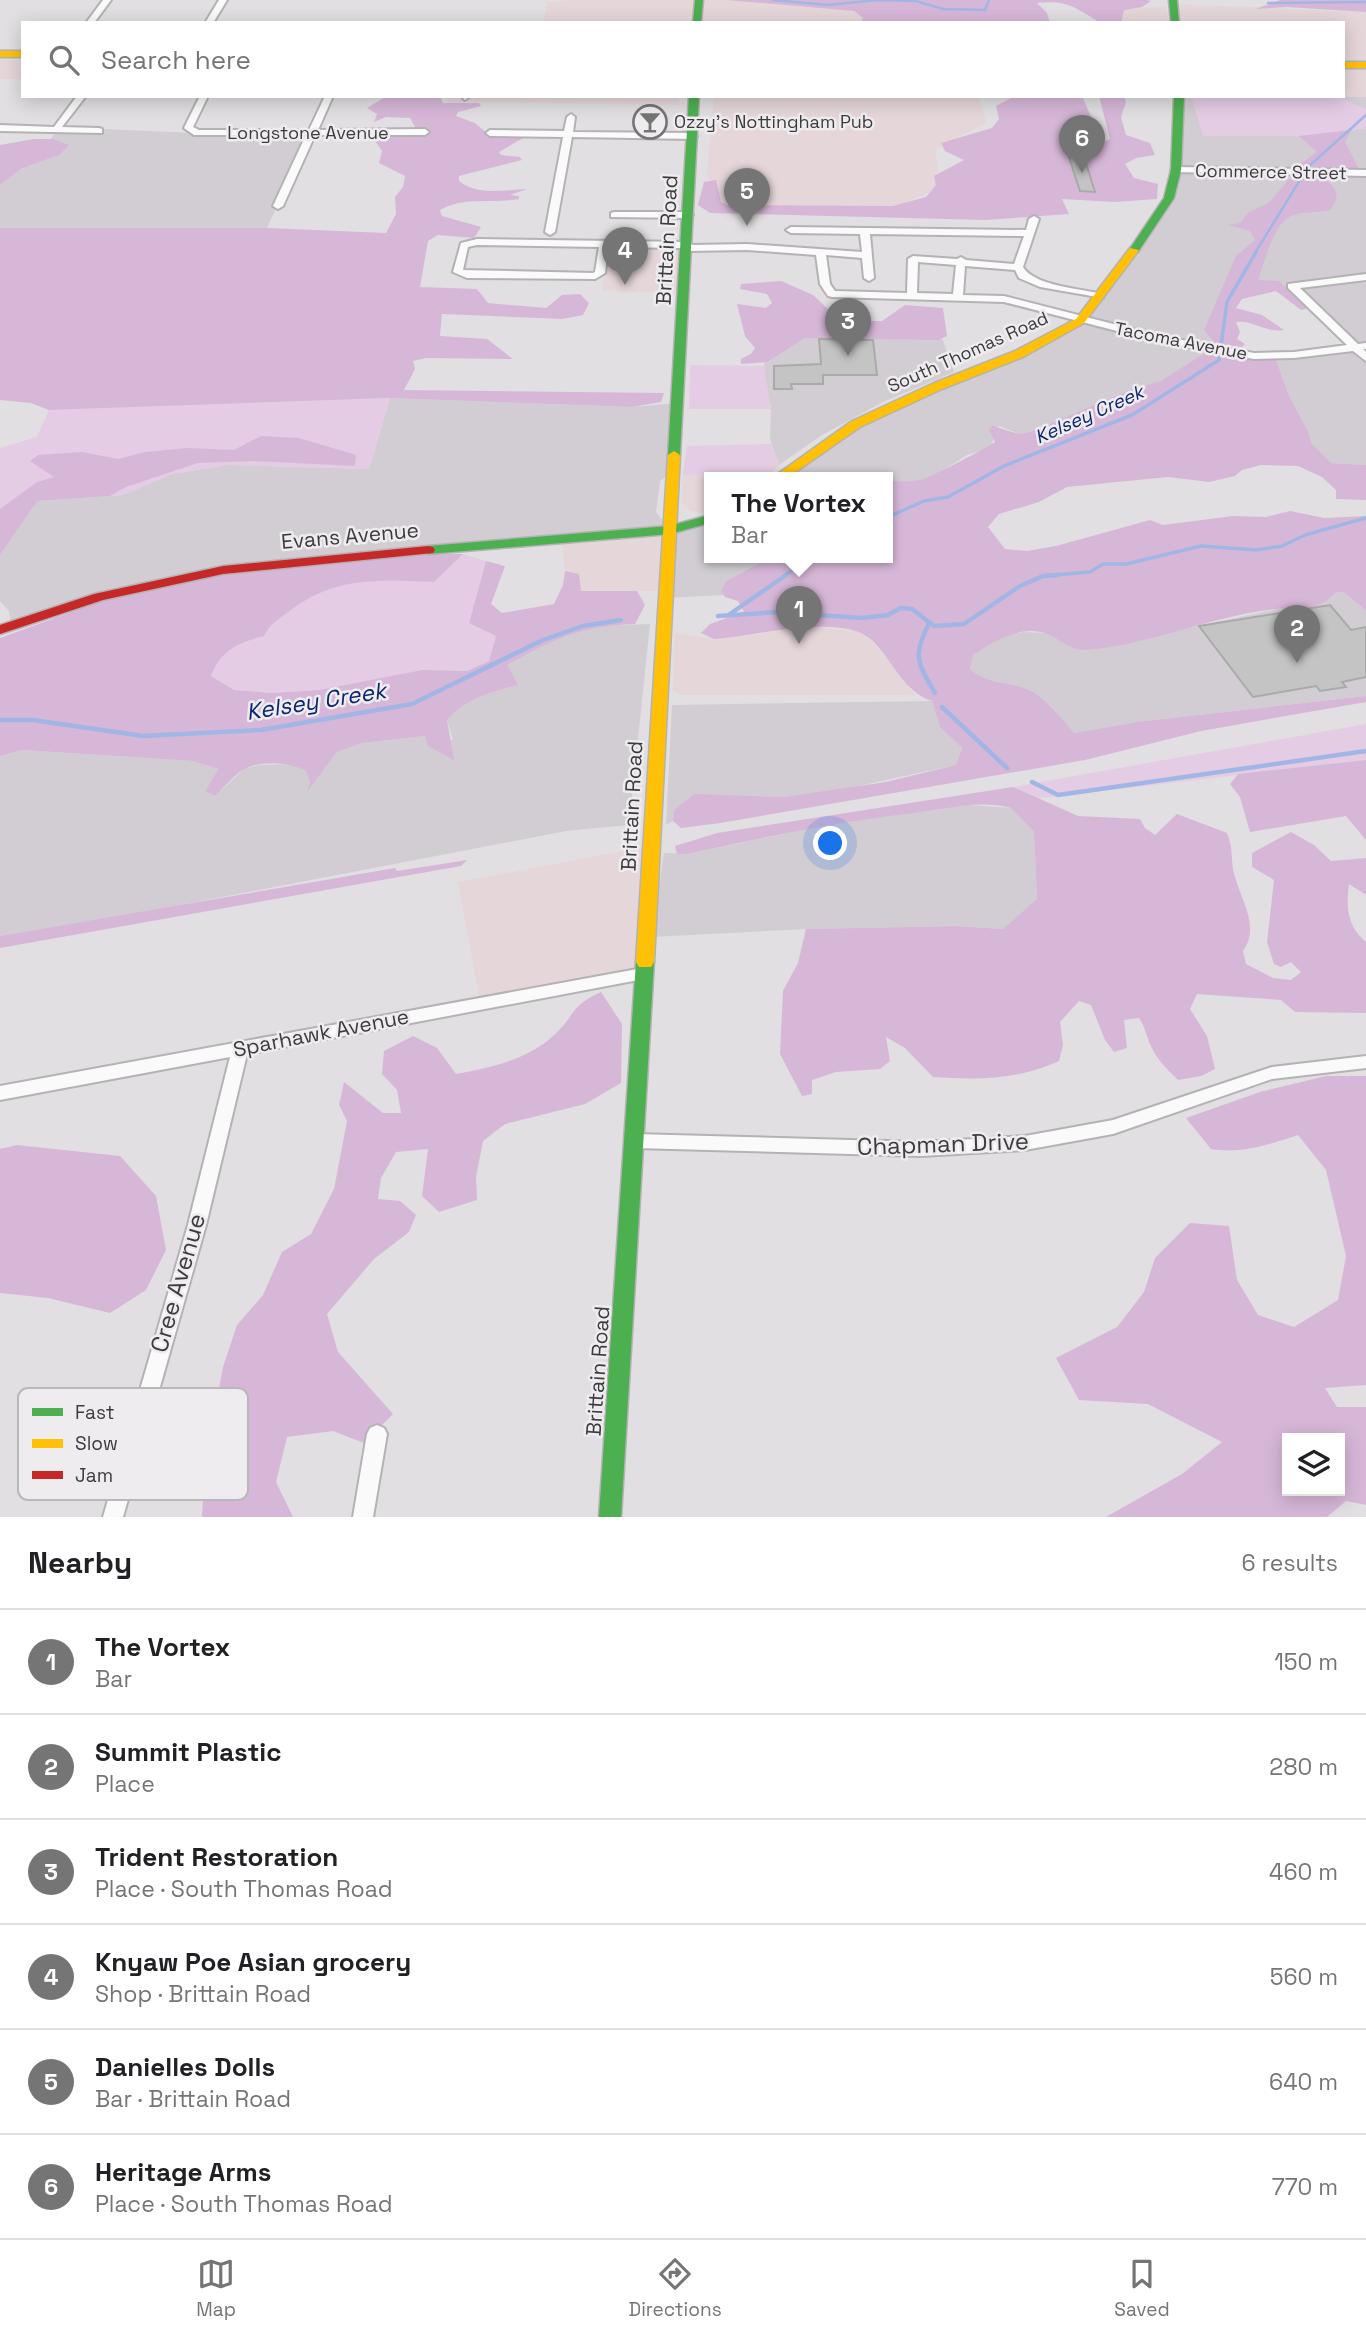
<!DOCTYPE html>
<meta charset="utf-8">
<style>
body{margin:0;font-family:"Space Grotesk",sans-serif;background:#f2f2f2;color:#202124}
.controls{position:absolute;right:21px;bottom:21px;display:grid;overflow:hidden;border-radius:0px;box-shadow:0 4px 18px #0003}
.controls button{width:63px;height:63px;display:grid;place-items:center;padding:0;border:0;border-bottom:2px solid #e0e0e0;background:#fff;color:#202124;font:35px sans-serif}
.you{position:absolute;left:831px;top:844px;width:24px;height:24px;margin:-18px;border:5px solid #fff;border-radius:50%;background:#1a73e8;box-shadow:0 0 0 10px #1a73e833}
.badge{display:grid;place-items:center;width:46px;height:46px;border-radius:50%;background:#767576;color:#fff;font-size:23px;font-weight:700}
.pin{position:absolute;translate:-50% -58px;filter:drop-shadow(0 2px 4px #0008)}
.pin::after{content:'';position:absolute;top:37px;width:24px;height:21px;background:inherit;clip-path:polygon(0 0,100% 0,50% 100%)}
.popup{position:absolute;left:704px;top:472px;width:189px;height:91px;box-sizing:border-box;display:grid;place-content:center;border-radius:0px;background:#fff;filter:drop-shadow(0 2px 5px #0005);font-size:23px;white-space:nowrap;color:#757577}
.popup b{font-size:26px;color:#202124}
.popup::after{content:'';position:absolute;left:50%;top:100%;margin-left:-14px;border:14px solid transparent;border-top-color:#fff}
.list{margin:0;padding:0;list-style:none}
h2{display:flex;justify-content:space-between;align-items:center;height:91px;margin:0;padding:0 28px;font-size:30px}
h2 small{font-size:23px;font-weight:400;color:#757577}
.list li{display:grid;grid-template-columns:46px 1fr auto;gap:21px;align-items:center;box-sizing:border-box;height:105px;padding:0 28px;border-top:2px solid #e0e0e0}
.list b{display:block;font-size:26px;white-space:nowrap}
.list p{margin:0;font-size:23px;white-space:nowrap;color:#757577}
.list em{font-size:23px;font-style:normal;color:#757577}
.icon{flex:none;width:38px;height:38px;fill:none;stroke:currentColor;stroke-width:2;stroke-linecap:round;stroke-linejoin:round}
.map{position:relative;flex:none;width:1366px;height:1517px;overflow:hidden}
.search{position:absolute;background:#fff;box-shadow:0 4px 18px #0003;left:21px;right:21px;top:21px;height:77px;display:flex;align-items:center;gap:18px;box-sizing:border-box;padding:0 24px;border-radius:0px;color:#757577;font-size:26px}
.sheet{height:721px;background:#fff}
nav{display:flex;justify-content:space-around;align-items:center;box-sizing:border-box;height:98px;border-top:2px solid #e0e0e0;background:#fff;font-size:19px;color:#757577}
nav a{display:grid;justify-items:center;gap:4px}
nav .on{color:#767576}
.map>svg:first-child{display:block}
.commercial{fill:#e5d6d9}
.built{fill:#d2cdd2}
.green{fill:#e4cce5}
.forest{fill:#d7b7d8;fill-rule:evenodd}
.lines{fill:none;stroke-linecap:round;stroke-linejoin:round}
.stream-far2{stroke:#a1b6e4;stroke-width:2.5}
.stream-far1{stroke:#a1b6e4;stroke-width:3.5}
.stream{stroke:#a1b6e4;stroke-width:4.5}
.building{fill:#c5c4c5;stroke:#abaaab;stroke-width:2}
.street-casing{stroke:#b4b2b4;stroke-width:4}
.fast-casing{stroke:#b4b2b4;stroke-width:3}
.slow-casing{stroke:#b4b2b4;stroke-width:3}
.jam-casing{stroke:#b4b2b4;stroke-width:3}
.street{fill:#fafafa;fill-rule:evenodd}
.fast{fill:#4caf50;fill-rule:evenodd}
.slow{fill:#ffc107;fill-rule:evenodd}
.jam{fill:#c62828;fill-rule:evenodd}
.labels{text-anchor:middle;stroke-width:5;stroke-linejoin:round;paint-order:stroke}
.far-poi-label{font-size:18px;fill:#3d3c3d;stroke:#efecef;text-anchor:start}
.far-street-label{font-size:18px;fill:#3d3c3d;stroke:#efecef}
.far-water-label{font-size:19px;font-style:italic;fill:#0b2570;stroke:#efecef}
.street-label{font-size:21px;fill:#3d3c3d;stroke:#efecef}
.water-label{font-size:23px;font-style:italic;fill:#0b2570;stroke:#efecef}
.near-street-label{font-size:24px;fill:#3d3c3d;stroke:#efecef}
.key{fill:#efecef;stroke:#bab7ba;stroke-width:2}
.key-label{font-size:19px;fill:#3d3c3d}
</style>
<div class="map">
<svg width="1366" height="1517" viewBox="0 0 1366 1517">
<rect width="100%" height="100%" fill="#e1dfe1"/>
<!-- commercial -->
<g class="commercial">
<polygon points="571,0 726,0 854,11 863,18 861,23 435,23 543,22 548,2"/>
<polygon points="1177,4 1366,12 1366,60 1343,60 1343,23 1179,23"/>
<polygon points="1166,7 1169,23 1121,23 1123,9"/>
<rect x="0" y="60" width="23" height="19"/>
<polygon points="1343,65 1366,65 1366,98 1328,96 1343,96"/>
<polygon points="450,96 679,96 679,105 448,102"/>
<polygon points="714,96 979,96 986,123 935,149 941,187 894,208 720,206 707,174"/>
<polygon points="608,244 688,245 685,293 602,291"/>
<polygon points="735,474 735,478 710,478 710,512 691,511 682,503 683,475"/>
<polygon points="666,533 662,591 580,591 579,574 565,571 562,541"/>
<polygon points="812,627 856,631 868,636 915,695 681,695 673,691 675,633 714,639"/>
<polygon points="645,847 638,972 480,1001 458,882"/>
</g>
<!-- built -->
<g class="built">
<polygon points="1179,96 1366,97 1366,465 1331,463 1320,454 1310,443 1308,431 1290,398 1276,360 1278,356 1353,348 1292,286 1233,292 1222,350 1211,349 1162,382 1127,391 1030,432 1019,434 999,426 990,448 967,455 918,486 888,483 888,478 778,478 807,456 938,386 1080,321 1169,198"/>
<polygon points="58,127 195,133 311,132 267,228 0,228 0,185 21,169 59,155 54,139 51,139"/>
<polygon points="805,338 942,338 954,372 885,401 822,435 779,465 770,439 771,405 766,396 764,363"/>
<polygon points="390,398 632,407 678,403 674,471 660,481 656,512 670,530 710,522 710,558 771,558 721,591 724,595 666,598 670,530 223,570 11,626 9,611 0,601 0,555 36,501 123,495 172,474 227,465 369,469"/>
<polygon points="1337,592 1345,593 1366,611 1366,696 1136,722 1074,733 1050,705 1029,690 979,677 970,669 972,655 1004,636 1023,632 1046,633 1082,650 1331,598"/>
<polygon points="650,624 629,825 566,831 150,911 0,936 0,756 22,750 193,761 218,769 205,791 215,796 244,769 260,765 295,764 306,770 310,782 308,790 337,752 362,743 425,736 453,740 447,720 460,706 485,693 517,685 506,665 551,640 595,626"/>
<polygon points="932,701 940,727 962,748 956,765 831,792 784,797 720,795 674,810 673,821 666,825 672,705"/>
<polygon points="957,804 1011,808 1034,832 1037,900 1003,929 957,926 806,929 651,937 664,853 687,854 866,817 936,810"/>
</g>
<!-- green -->
<g class="green">
<polygon points="1191,96 1339,97 1366,109 1366,129 1299,136 1203,136"/>
<polygon points="690,365 764,366 771,409 689,409"/>
<polygon points="390,398 369,469 227,465 172,474 123,495 37,501 0,555 0,448 37,437 49,410"/>
<polygon points="772,444 779,465 765,478 735,478 735,474 683,475 687,446"/>
<path d="M463 554 486 561 469 623 497 636 489 661 467 671 422 670 319 690 271 693 234 690 211 676C225 647 233 644 264 636 269 624 276 621 287 613 334 576 377 580 434 582Z"/>
<polygon points="1366,724 1366,760 1034,799 1013,787"/>
</g>
<!-- forest -->
<g class="forest">
<path d="M726 0H1147L1151 1 1142 7 1124 10 1121 23C1115 23 1104 24 1099 22 1075 8 1069 0 1037 3L1047 13 1050 23H861L863 18 854 11Z"/>
<polygon points="1280,0 1366,0 1366,12 1287,7 1256,9"/>
<path d="M387 96H440L443 103H479L481 106 458 112 456 116 475 123 488 134 523 135 525 137 499 152 501 155 520 157 522 160 459 176V181C478 196 504 190 527 189L510 195 519 196V199C492 204 464 196 440 210L442 216 481 227 474 238 438 235 428 241 420 287 477 289 488 303 546 308 562 295 580 294 589 303 583 315 562 319 442 314 440 336 487 339 513 359 426 358 413 361 415 369 404 390 664 393 661 402 632 407 390 398 49 410 31 403 0 400V228H267L386 233 396 214 395 197 403 187 405 176 379 163 382 151 373 138 419 134 410 118 386 117 374 122 377 114 367 108Z"/>
<polygon points="1015,96 1082,96 1098,133 1097,145 1110,139 1099,96 1124,96 1126,102 1121,117 1126,135 1150,143 1155,155 1136,158 1125,164 1134,178 1158,184 1157,199 1115,202 1062,199 1069,214 986,220 710,213 698,205 704,182 716,180 721,202 727,205 893,206 926,197 936,185 934,176 964,160 945,151 941,143 992,128 999,119 996,106"/>
<polygon points="1352,130 1345,142 1360,171 1298,170 1303,162 1317,152 1299,136"/>
<polygon points="34,139 53,139 69,145 59,155 21,169 0,185 0,145"/>
<path d="M1311 174C1330 180 1346 192 1330 210 1319 213 1301 211 1291 216 1272 225 1265 263 1258 280L1279 281 1304 304 1306 309 1301 310 1276 291 1242 299 1236 308 1262 315 1284 330C1265 333 1253 320 1236 322L1240 332 1237 339 1245 344 1242 347 1216 344 1204 330 1236 256 1255 240 1250 231 1228 225 1240 223 1248 213 1270 202 1289 179Z"/>
<polygon points="781,281 813,295 828,309 844,313 855,321 882,321 905,305 943,308 947,336 938,340 805,338 767,362 741,364 741,359 751,354 755,348 745,336 737,304 766,308 772,303 767,294 740,289 741,284"/>
<path d="M1205 353 1276 360 1290 398 1308 431 1311 443 1331 463 1366 465V500L1336 499V490L1322 477 1298 466 1261 465 1242 470 1235 476 1209 482 1168 477 1067 487 1039 502 999 514 988 527 1005 549 1027 551 1056 546 1150 520 1163 525 1233 516 1266 517 1290 511 1324 518 1366 516V611L1345 593 1337 592C1315 614 1297 605 1268 610 1207 618 1148 645 1086 650 1071 651 1060 639 1047 634 1021 624 993 642 973 655L970 669C987 685 1011 681 1031 691 1049 701 1061 718 1074 733L1136 722 1366 696V702L1201 731 1085 760 720 823 681 828 673 821 674 810 694 794 784 797 886 782 956 765 962 748 940 727 932 701C903 691 894 663 873 641 843 611 753 637 714 639L701 633 710 624 744 612 738 601 725 597 721 591 726 581 770 558H888V478L878 477 891 476 892 481C904 482 915 482 926 478 933 476 992 445 995 442L989 430 992 426 1019 434 1030 432 1127 391 1161 381Z"/>
<polygon points="261,436 299,438 356,455 355,466 252,461 198,463 126,487 110,496 37,501 0,555 0,509 37,482 54,477 30,461 38,455 82,452 118,459 145,452 188,448 234,450"/>
<path d="M433 554H463L434 582C377 580 334 576 287 613 276 621 270 624 264 636 237 643 222 649 211 676L234 690 272 693 319 690 422 670 467 671 489 661 496 636 469 623 486 561 505 566 491 604 502 613 554 604 563 585 565 571 579 574 581 591H637L645 605 635 624C580 626 554 639 507 665L518 685C490 692 467 698 447 720L454 760 428 746 425 736 362 743 337 752 307 792 310 782 306 771C291 762 261 760 245 769 234 774 224 788 215 796L205 791 218 769 193 761 22 750 0 756V638L102 601 214 575Z"/>
<polygon points="1366,760 1366,840 1346,816 1250,832 1240,797 1230,784 1238,774"/>
<path d="M1013 787 1078 816 1140 819 1145 828 1155 835 1177 814 1227 833C1234 850 1230 861 1235 877 1242 902 1260 927 1243 951L1246 964 1273 978 1291 980 1301 972 1291 962 1281 967 1274 964 1267 942 1274 880 1252 867V853L1291 832 1314 845 1331 861 1366 858V895L1349 884C1346 908 1347 926 1366 942V1013L1295 1012 1281 1000 1197 994 1190 1009 1207 1036 1215 1069 1201 1076 1178 1080C1166 1068 1156 1059 1150 1044 1146 1034 1145 1027 1139 1018L1124 1020 1127 1048 1114 1052 1105 1040 1091 1005 1079 1001 1060 1022 1063 1045 1059 1061C1019 1080 977 1080 933 1077L905 1048 886 1037 890 1061 880 1069 836 1072 812 1080V1094L802 1096 780 1054 783 991 798 963 806 929 957 926 1003 929 1037 899 1034 832 1011 808C977 800 954 808 921 812 842 821 765 837 687 854H677L675 846 717 833Z"/>
<polygon points="467,860 461,866 0,948 0,936 395,868 397,871"/>
<path d="M601 992 622 1024 621 1083 585 1104 505 1124 483 1141 476 1177 477 1200 439 1212 422 1196 428 1149 396 1152 381 1178 378 1199 400 1201 416 1215 409 1232 374 1259 327 1314 338 1352 393 1414 364 1443 333 1431 287 1437 276 1482 293 1517H202L205 1461 223 1367 237 1325 263 1295 282 1252 311 1234 334 1189 347 1121 339 1105 344 1082 383 1113H401L397 1090 382 1074 384 1051 413 1036 437 1048 456 1074C490 1068 527 1060 553 1036 576 1016 568 1007 601 992Z"/>
<path d="M1326 1076H1366V1385L1325 1388 1337 1407H1366V1505L1346 1501 1327 1517H1106L1182 1474 1222 1442 1148 1404 1079 1400 1056 1358 1117 1327 1144 1292 1155 1258 1190 1223 1229 1226 1237 1280 1258 1315 1294 1327 1338 1300 1346 1256 1326 1170 1298 1135C1267 1145 1244 1154 1211 1149L1186 1118 1260 1092ZM1287 1438H1340V1491H1287Z"/>
<polygon points="17,1145 120,1156 156,1196 166,1250 146,1290 110,1313 48,1298 0,1293 0,1149"/>
</g>
<g class="lines">
<!-- stream-far2 -->
<g class="stream-far2">
<polyline points="773,0 827,5 878,0 916,1 943,9 985,10 989,0"/>
<polyline points="1268,3 1366,2"/>
<polyline points="1255,253 1308,167 1366,115"/>
</g>
<!-- stream-far1 -->
<g class="stream-far1">
<polyline points="888,517 924,501 948,497 1004,466 1132,415 1219,360 1227,302 1256,252"/>
<polyline points="784,576 810,558"/>
<polyline points="1042,576 1090,572 1103,564 1126,564 1201,546 1256,550 1282,546 1305,535 1366,518"/>
</g>
<!-- stream -->
<g class="stream">
<polyline points="730,614 786,575"/>
<polyline points="718,616 777,612 862,618 888,615 901,608 912,609 934,626 964,624 1020,586 1043,576 1058,575"/>
<path d="M930 622C912 655 917 662 935 693"/>
<polyline points="942,707 1007,768"/>
<polyline points="0,720 33,720 143,736 261,730 412,704 543,640 583,626 621,620"/>
<polyline points="1032,782 1058,795 1366,751"/>
</g>
</g>
<!-- building -->
<g class="building">
<polygon points="1068,154 1083,154 1095,192 1080,191"/>
<polygon points="819,339 873,340 877,375 823,375 823,384 791,384 792,389 774,389 774,366 821,364"/>
<polygon points="1330,605 1351,630 1366,627 1366,677 1342,682 1346,687 1320,691 1316,686 1253,697 1199,626"/>
</g>
<g class="lines">
<!-- street casing -->
<g class="street-casing">
<g id="street">
<polygon points="103,0 111,0 94,23 86,23"/>
<polygon points="219,0 227,0 213,23 205,23"/>
<polygon points="77,96 86,96 62,127 99,128 102,129 102,133 0,131 0,125 54,127"/>
<polygon points="200,96 208,96 193,127 199,130 309,130 325,96 333,96 318,130 425,129 429,132 425,135 315,135 283,206 278,209 273,206 306,135 194,135 184,128"/>
<polygon points="461,96 469,96 469,97 465,100"/>
<polygon points="571,114 575,117 573,132 693,133 697,136 693,139 572,137 555,232 550,235 545,232 563,137 490,136 486,133 490,130 564,131 567,117"/>
<polygon points="1176,167 1366,170 1366,176 1173,172 1171,170"/>
<polygon points="614,212 688,212 693,215 688,218 611,217 611,213"/>
<path d="M1034 216 1039 219 1023 267C1034 286 1082 289 1103 294V298L1040 287 1019 278 1015 270 965 266 963 295 1004 296 1160 336 1254 353 1294 352 1347 345 1288 288V284L1366 274V280L1300 288 1358 344 1366 343V349H1363L1366 352V361L1353 351 1294 358 1254 359 1160 342 1004 302 832 297 828 296 820 284 816 255 747 250 687 251 682 248 608 247 605 273 595 279 467 278 453 272 461 243 477 239 688 242 693 245 747 244 862 252 860 234 791 233 786 230 791 227 1026 230 1029 219ZM870 234 1024 236 1014 264 966 260 961 257 957 259 913 256 908 259 907 293 835 291 830 284 826 255 862 258 864 278 869 281 874 278ZM477 245 599 247 595 272 593 273 463 270 468 247ZM918 262 956 265 953 294 917 293Z"/>
<polygon points="643,968 649,970 651,974 649,978 247,1054 206,1225 123,1517 103,1517 188,1225 230,1057 0,1100 0,1086"/>
<polygon points="1366,1056 1366,1068 1272,1079 1113,1134 1025,1150 921,1156 635,1148 629,1146 626,1141 629,1136 635,1134 921,1142 1025,1136 1113,1120 1272,1067"/>
<polygon points="377,1425 384,1428 387,1434 373,1517 353,1517 367,1434 370,1428"/>
</g>
</g>
<!-- fast casing -->
<g class="fast-casing">
<g id="fast">
<polygon points="695,0 703,0 701,23 693,23"/>
<polygon points="1169,0 1177,0 1179,23 1171,23"/>
<polygon points="689,96 699,96 680,455 674,459 668,455"/>
<polygon points="1174,96 1184,96 1181,170 1174,198 1138,252 1130,252 1129,250 1164,198 1171,170"/>
<polygon points="710,515 710,523 670,534 428,554 421,550 428,546 669,526"/>
<polygon points="645,955 651,957 654,962 621,1517 599,1517 636,962 639,957"/>
</g>
</g>
<!-- slow casing -->
<g class="slow-casing">
<g id="slow">
<rect x="0" y="51" width="23" height="6"/>
<rect x="1343" y="62" width="23" height="6"/>
<polygon points="1130,248 1139,250 1084,323 1023,357 942,389 860,427 787,478 772,478 852,421 934,383 1015,351 1076,319"/>
<polygon points="674,451 680,455 654,962 651,967 639,967 636,962 668,455"/>
</g>
</g>
<!-- jam casing -->
<g class="jam-casing">
<polygon id="jam" points="428,546 433,547 435,550 433,553 223,574 103,600 0,634 0,625 94,594 223,566"/>
</g>
<!-- street -->
<use href="#street" class="street"/>
<!-- fast -->
<use href="#fast" class="fast"/>
<!-- slow -->
<use href="#slow" class="slow"/>
<!-- jam -->
<use href="#jam" class="jam"/>
</g>
<!-- icons -->
<defs>
<g id="bar-ring" transform="scale(1.75)"><circle r="9.5" fill="#efecef" stroke="#767576" stroke-width="1.5"/><path d="M-6-5H6L.8 .8V4.5H3.5V6h-7V4.5H-.8V.8Z" fill="#767576"/></g>
</defs>
<g fill-rule="evenodd">
<use href="#bar-ring" x="650" y="122"/>
</g>
<g class="labels">
<!-- far-poi labels -->
<g class="far-poi-label">
<text x="674" y="128">Ozzy's Nottingham Pub</text>
</g>
<!-- far-street labels -->
<g class="far-street-label">
<text x="308" y="139">Longstone Avenue</text>
<text transform="translate(1271 172) rotate(1)" y="6">Commerce Street</text>
<text transform="translate(1181 341) rotate(11)" y="6">Tacoma Avenue</text>
<text transform="translate(968 352) rotate(-24)" y="6">South Thomas Road</text>
</g>
<!-- far-water labels -->
<g class="far-water-label">
<text transform="translate(1089 414) rotate(-24)" y="7">Kelsey Creek</text>
</g>
<!-- street labels -->
<g class="street-label">
<text transform="translate(667 240) rotate(-87)" y="7">Brittain Road</text>
<text transform="translate(350 536) rotate(-5)" y="7">Evans Avenue</text>
<text transform="translate(632 806) rotate(-87)" y="7">Brittain Road</text>
<text transform="translate(321 1033) rotate(-11)" y="7">Sparhawk Avenue</text>
<text transform="translate(598 1371) rotate(-86)" y="7">Brittain Road</text>
</g>
<!-- water labels -->
<g class="water-label">
<text transform="translate(316 701) rotate(-9)" y="8">Kelsey Creek</text>
</g>
<!-- near-street labels -->
<g class="near-street-label">
<text transform="translate(943 1144) rotate(-2)" y="8">Chapman Drive</text>
<text transform="translate(178 1283) rotate(-74)" y="8">Cree Avenue</text>
</g>
</g>
<!-- legend -->
<rect x="18" y="1388" width="230" height="112" rx="10" class="key"/>
<rect x="32" y="1408" width="31" height="8" fill="#4caf50"/>
<rect x="32" y="1439" width="31" height="9" fill="#ffc107"/>
<rect x="32" y="1471" width="31" height="8" fill="#c62828"/>
<g class="key-label">
<text x="75" y="1419">Fast</text>
<text x="75" y="1450">Slow</text>
<text x="75" y="1482">Jam</text>
</g>
</svg>
<div class="controls">
<button><svg class="icon" aria-label="layers" viewBox="0 0 24 24"><path d="M12 4l9 5-9 5-9-5zM3 14l9 5 9-5"/></svg></button>
</div>
<div class="you"></div>
<div class="pin badge" style="left:799px;top:644px">1</div>
<div class="popup"><b>The Vortex</b>Bar</div>
<div class="pin badge" style="left:1297px;top:663px">2</div>
<div class="pin badge" style="left:848px;top:356px">3</div>
<div class="pin badge" style="left:625px;top:285px">4</div>
<div class="pin badge" style="left:747px;top:226px">5</div>
<div class="pin badge" style="left:1082px;top:173px">6</div>
<div class="search"><svg class="icon" aria-label="search" viewBox="0 0 24 24"><circle cx="10" cy="10" r="6"/><path d="M15 15l6 6"/></svg>Search here</div>
</div>
<section class="sheet">
<h2>Nearby<small>6 results</small></h2>
<ul class="list">
<li><span class="badge">1</span><div><b>The Vortex</b><p>Bar</p></div><em>150 m</em></li>
<li><span class="badge">2</span><div><b>Summit Plastic</b><p>Place</p></div><em>280 m</em></li>
<li><span class="badge">3</span><div><b>Trident Restoration</b><p>Place · South Thomas Road</p></div><em>460 m</em></li>
<li><span class="badge">4</span><div><b>Knyaw Poe Asian grocery</b><p>Shop · Brittain Road</p></div><em>560 m</em></li>
<li><span class="badge">5</span><div><b>Danielles Dolls</b><p>Bar · Brittain Road</p></div><em>640 m</em></li>
<li><span class="badge">6</span><div><b>Heritage Arms</b><p>Place · South Thomas Road</p></div><em>770 m</em></li>
</ul>
</section>
<nav>
<a class="on"><svg class="icon" aria-label="map" viewBox="0 0 24 24"><path d="M3 6l6-2 6 2 6-2v14l-6 2-6-2-6 2zM9 4v14M15 6v14"/></svg>Map</a>
<a><svg class="icon" aria-label="directions" viewBox="0 0 24 24"><path d="M12 3l9 9-9 9-9-9zM9 14v-3h6M13 9l2 2-2 2"/></svg>Directions</a>
<a><svg class="icon" aria-label="saved" viewBox="0 0 24 24"><path d="M7 4h10v16l-5-4-5 4z"/></svg>Saved</a>
</nav>
